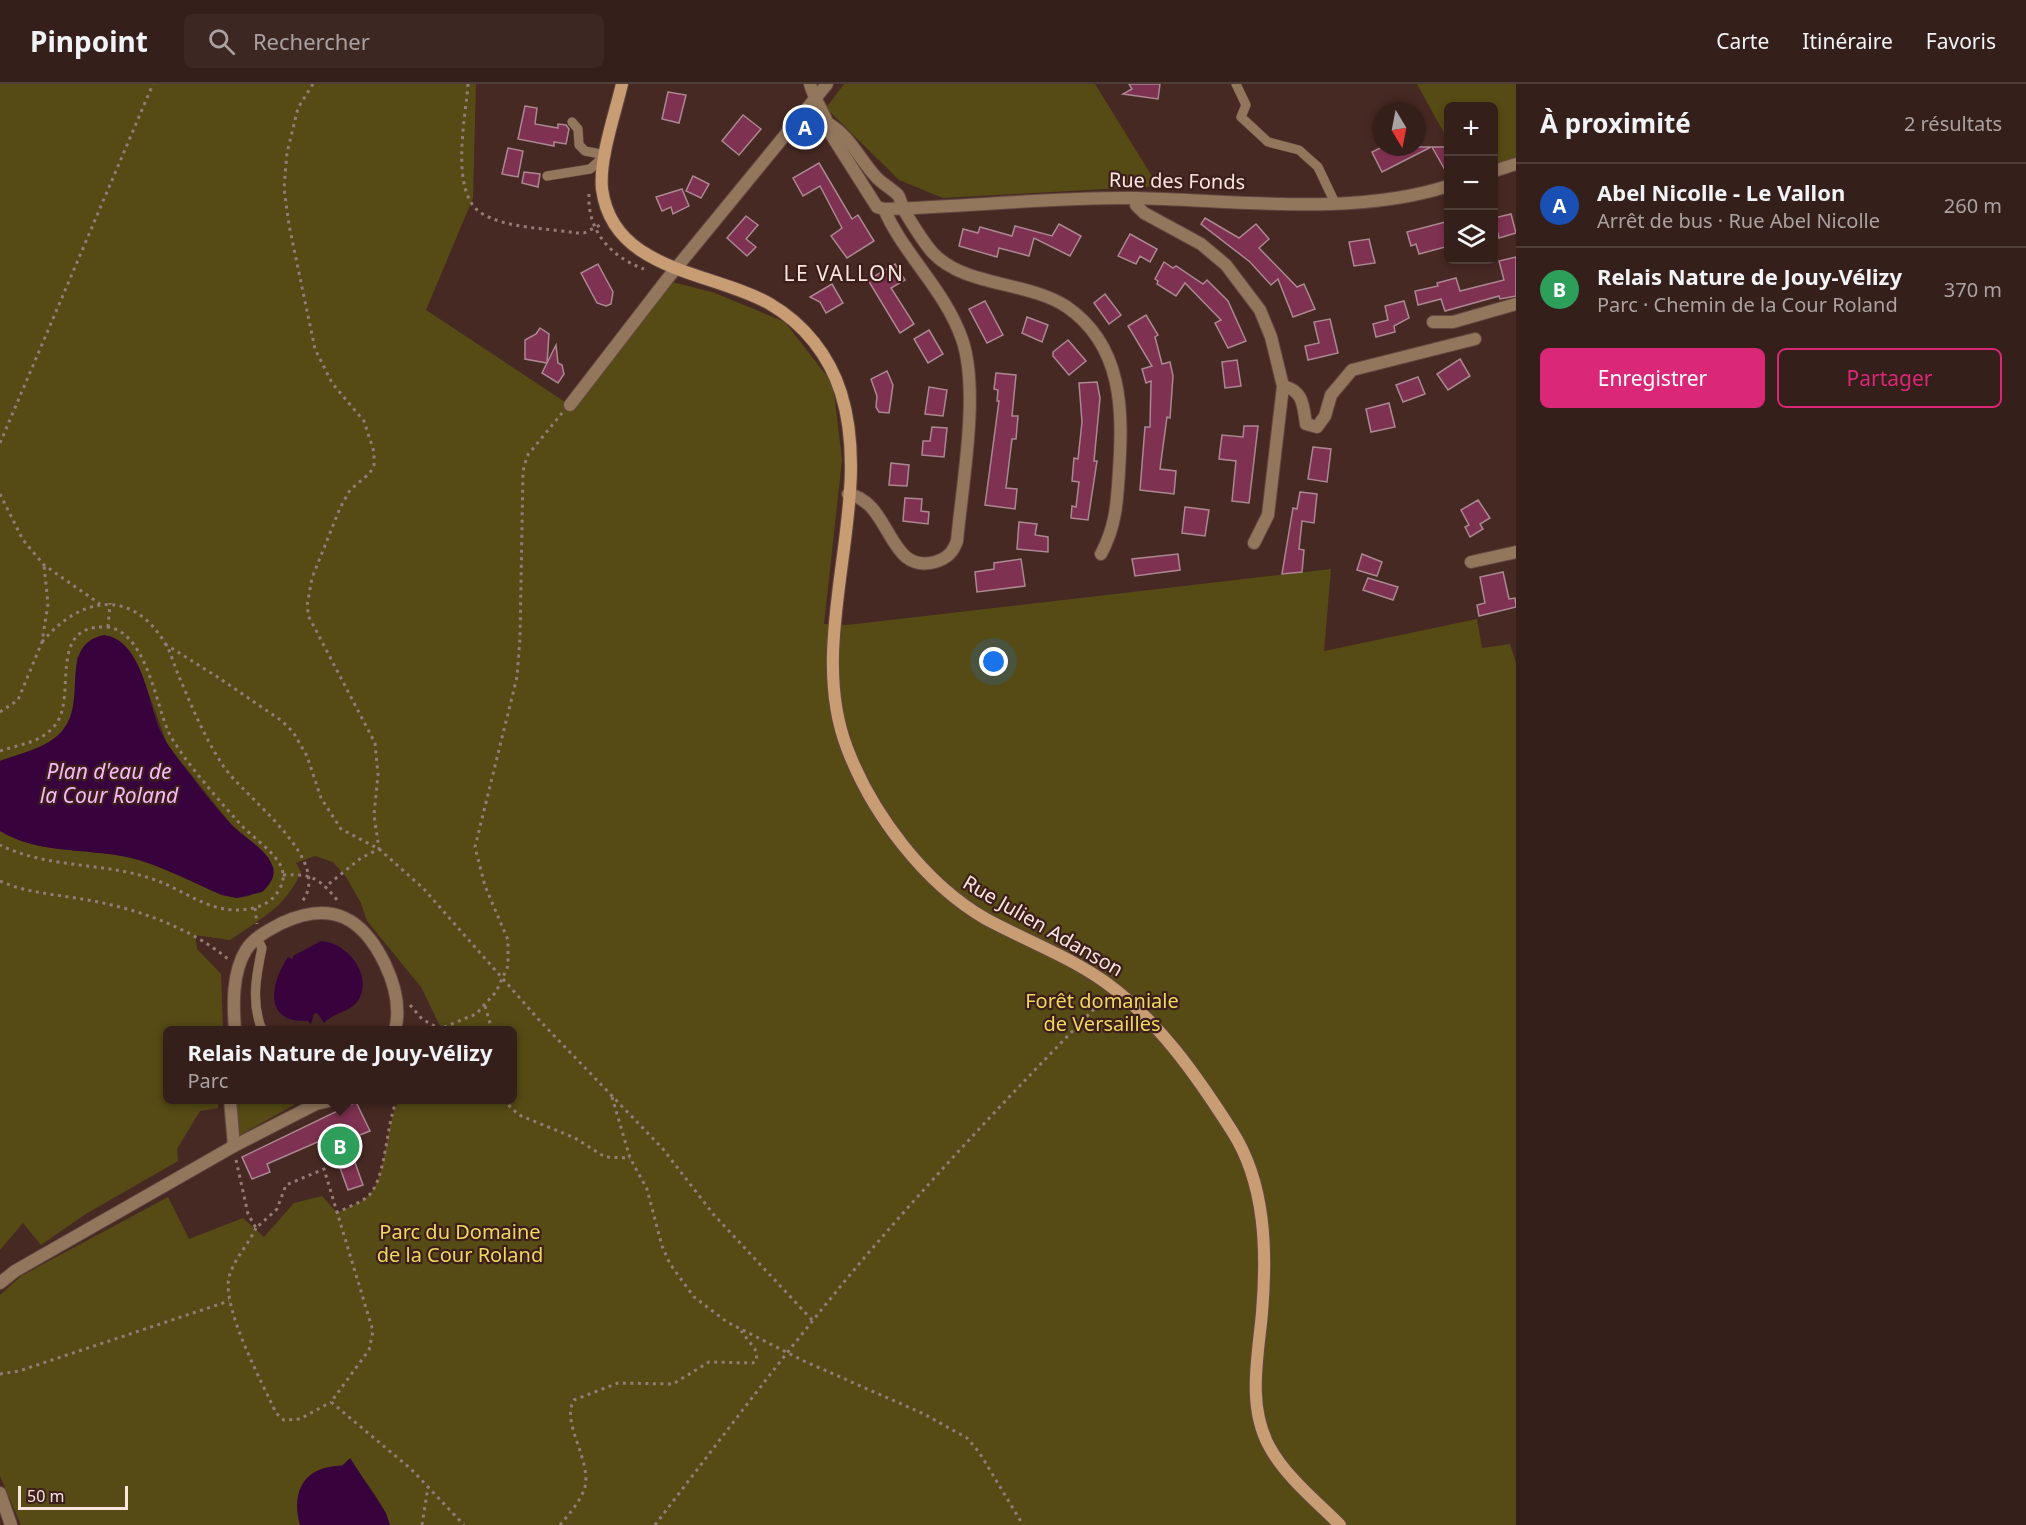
<!DOCTYPE html>
<html lang="fr">
<meta charset="utf-8">
<style>
body{margin:0;font-family:"Noto Sans",sans-serif;background:#3d2723;color:#f1f3f6}
.controls{position:absolute;right:18px;top:18px;display:grid;overflow:hidden;border-radius:9px;box-shadow:0 3px 9px #0003}
.controls button{width:54px;height:54px;display:grid;place-items:center;padding:0;border:0;border-bottom:2px solid #4f3d39;background:#351f1a;color:#f1f3f6;font:30px sans-serif}
.compass{position:absolute;left:1372px;top:18px;width:54px;height:54px;border-radius:50%;background:#351f1a;box-shadow:0 3px 9px #0003;rotate:170deg}
.scale{position:absolute;left:18px;bottom:15px;width:110px;box-sizing:border-box;padding-left:6px;border:3px solid #f9e4e0;border-top:0;font-size:16px;line-height:21px;white-space:nowrap;color:#f9e4e0;-webkit-text-stroke:4px #3c1f1a;paint-order:stroke}
.you{position:absolute;left:994px;top:578px;width:21px;height:21px;margin:-15px;border:4px solid #fff;border-radius:50%;background:#1a73e8;box-shadow:0 0 0 9px #1a73e833}
.badge{display:grid;place-items:center;width:39px;height:39px;border-radius:50%;background:#db2777;color:#fff;font-size:20px;font-weight:700}
.pin{position:absolute;translate:-50% -50%;border:3px solid #fff;box-shadow:0 2px 6px #0006}
.popup{position:absolute;left:163px;top:942px;width:354px;height:78px;box-sizing:border-box;display:grid;place-content:center;border-radius:9px;background:#351f1a;filter:drop-shadow(0 2px 4px #0005);font-size:20px;white-space:nowrap;color:#aaa2a2}
.popup b{font-size:22px;color:#f1f3f6}
.popup::after{content:'';position:absolute;left:50%;top:100%;margin-left:-12px;border:12px solid transparent;border-top-color:#351f1a}
.list{margin:0;padding:0;list-style:none}
h2{display:flex;justify-content:space-between;align-items:center;height:78px;margin:0;padding:0 24px;font-size:26px}
h2 small{font-size:20px;font-weight:400;color:#aaa2a2}
.list li{display:grid;grid-template-columns:39px 1fr auto;gap:18px;align-items:center;box-sizing:border-box;height:84px;padding:0 24px;border-top:2px solid #4f3d39}
.list b{display:block;font-size:22px;white-space:nowrap}
.list p{margin:0;font-size:20px;white-space:nowrap;color:#aaa2a2}
.list em{font-size:20px;font-style:normal;color:#aaa2a2}
.actions{display:flex;gap:12px;padding:18px 24px}
.actions a{flex:1;padding:14px 0;border:2px solid #db2777;border-radius:9px;text-align:center;font-size:21px;color:#db2777}
.actions .main{background:#db2777;color:#fff}
.icon{flex:none;width:33px;height:33px;fill:none;stroke:currentColor;stroke-width:2;stroke-linecap:round;stroke-linejoin:round}
.map{position:relative;flex:none;width:1516px;height:1441px;overflow:hidden}
header{display:flex;align-items:center;gap:36px;box-sizing:border-box;height:84px;padding:0 30px;background:#351f1a;border-bottom:2px solid #4f3d39}
header strong{font-size:28px}
nav{display:flex;gap:33px;margin-inline-start:auto;font-size:21px}
.search{width:420px;height:54px;background:#3d2723;display:flex;align-items:center;gap:15px;box-sizing:border-box;padding:0 21px;border-radius:9px;color:#aaa2a2;font-size:22px}
main{display:flex}
aside{flex:1;background:#351f1a}
.map>svg:first-child{display:block}
.green{fill:#564b15}
.water{fill:#38023d}
.building{fill:#7e3150;stroke:#ab8792;stroke-width:1.5}
.lines{fill:none;stroke-linecap:round;stroke-linejoin:round}
.service-casing{stroke:#634741;stroke-width:10}
.minor-casing{stroke:#634741;stroke-width:14}
.secondary-casing{stroke:#634741;stroke-width:14}
.path{stroke:#957b76;stroke-width:3;stroke-dasharray:3 4.5;stroke-linecap:butt}
.service{stroke:#92775d;stroke-width:9}
.minor{stroke:#92775d;stroke-width:12}
.secondary{stroke:#c89d74;stroke-width:12}
.labels{text-anchor:middle;stroke-width:4.5;stroke-linejoin:round;paint-order:stroke}
.street-label{font-size:20px;fill:#f9e4e0;stroke:#3c1f1a}
.park-label{font-size:20px;fill:#f0d75f;stroke:#3c1f1a}
.neighbourhood-label{font-size:21px;letter-spacing:1.5px;fill:#f9e4e0;stroke:#3c1f1a}
.water-label{font-size:21px;font-style:italic;fill:#f7b8fc;stroke:#3c1f1a}
</style>
<header>
<strong>Pinpoint</strong>
<div class="search"><svg class="icon" aria-label="search" viewBox="0 0 24 24"><circle cx="10" cy="10" r="6"/><path d="M15 15l6 6"/></svg>Rechercher</div>
<nav><a>Carte</a><a>Itinéraire</a><a>Favoris</a></nav>
</header>
<main>
<div class="map">
<svg width="1516" height="1441" viewBox="0 0 1516 1441">
<rect width="100%" height="100%" fill="#472923"/>
<!-- green -->
<g class="green">
<path d="M0 0H476L473 114 426 226 574 324 665 196 715 209 785 238 833 300 842 376 824 540 847 541 1331 485 1324 567 1477 535 1482 564 1510 560 1516 579V1441H390C382 1417 366 1396 348 1378 340 1383 333 1381 325 1384 298 1392 293 1416 300 1441H21L0 1392V1211L21 1192 168 1113 189 1155 243 1134 264 1153 294 1119 322 1112 337 1129C346 1124 358 1120 366 1114 388 1097 384 1042 399 1016H512V946H442L421 903 367 837 361 819 346 793 333 778 315 772 296 779 301 788C286 823 260 835 230 856L195 851 197 865 221 890 223 946H168V1016H219L218 1024 200 1027 177 1065 178 1077 84 1131 41 1161 23 1139 0 1166V747C39 770 84 764 127 773 159 780 191 798 222 811L237 814 250 812 269 774 231 740 167 660 141 588 122 560 77 573C76 590 79 609 75 625 66 660 28 667 0 677Z"/>
<polygon points="844,0 1095,0 1158,102 943,114 899,96 826,24"/>
<polygon points="1417,0 1516,0 1516,74 1494,80 1494,22 1448,22 1448,56"/>
<polygon points="234,1016 276,1016 288,1020 290,1016 294,1021 240,1051"/>
</g>
<!-- water -->
<g class="water">
<path d="M104 551C143 556 148 621 161 648 169 664 179 677 190 690 202 707 216 724 230 739 242 753 265 763 272 781 277 791 270 801 262 808L237 814 222 811C191 798 159 780 127 773 84 764 38 770 0 747V677C21 669 46 665 62 647 89 617 57 561 104 551Z"/>
<path d="M321 857C346 858 373 890 359 915 352 928 334 928 324 939L317 929 314 930 311 940 308 937C263 939 270 900 288 873L293 875V872Z"/>
<path d="M350 1374 386 1429 390 1441H300C291 1407 304 1382 342 1382Z"/>
</g>
<!-- building -->
<g class="building">
<polygon points="1129,0 1160,0 1158,15 1123,10 1132,5"/>
<polygon points="668,8 686,11 679,39 662,35"/>
<polygon points="525,22 537,24 535,40 558,44 558,40 566,41 569,45 566,60 554,58 554,62 518,55"/>
<polygon points="743,31 761,45 739,71 722,57"/>
<polygon points="1382,63 1431,63 1382,88 1372,68"/>
<polygon points="1432,63 1445,63 1449,70 1449,93"/>
<polygon points="508,64 523,67 518,93 502,90"/>
<polygon points="819,79 852,135 858,131 874,157 847,174 831,152 842,144 820,102 803,112 793,94"/>
<polygon points="524,88 540,90 538,103 522,99"/>
<polygon points="693,92 709,100 701,114 686,107"/>
<polygon points="682,105 689,122 673,130 671,123 662,127 656,113"/>
<polygon points="1511,130 1516,149 1499,154 1494,134"/>
<polygon points="746,132 758,141 746,155 756,163 747,172 727,154"/>
<polygon points="1205,134 1239,154 1256,140 1269,155 1259,164 1297,203 1304,200 1315,225 1293,233 1278,195 1271,201 1250,178 1201,140"/>
<polygon points="1449,137 1449,162 1419,170 1416,160 1411,162 1407,148"/>
<polygon points="1059,140 1081,152 1070,172 1034,154 1029,172 999,164 997,173 959,162 963,145 978,149 980,143 1012,152 1015,142 1052,152"/>
<polygon points="1130,150 1157,165 1150,178 1140,172 1136,180 1118,172"/>
<polygon points="1369,155 1375,179 1354,182 1349,158"/>
<polygon points="1516,173 1516,212 1500,215 1499,212 1445,227 1441,215 1418,221 1415,207 1438,202 1437,199 1456,194 1460,207 1504,196 1499,177"/>
<polygon points="1164,178 1173,184 1176,182 1203,200 1207,196 1228,217 1246,257 1228,264 1215,239 1221,236 1185,199 1176,212 1157,200 1158,197 1155,195"/>
<polygon points="598,180 613,208 611,220 606,222 597,219 581,189"/>
<polygon points="895,180 905,196 891,204 914,240 900,249 868,196"/>
<polygon points="832,200 843,219 826,229 820,218 810,213"/>
<polygon points="1105,210 1121,231 1109,240 1094,219"/>
<polygon points="985,217 1003,251 987,259 969,225"/>
<polygon points="1404,217 1409,234 1394,242 1395,248 1376,253 1373,240 1388,236 1385,222"/>
<polygon points="1146,231 1158,251 1155,253 1162,280 1170,278 1173,292 1170,334 1167,333 1160,385 1176,387 1174,410 1140,406 1145,343 1150,343 1151,297 1146,299 1142,285 1152,282 1128,242"/>
<polygon points="1027,233 1048,241 1042,258 1022,249"/>
<polygon points="1330,235 1338,269 1308,276 1305,262 1319,259 1314,238"/>
<polygon points="540,244 549,250 547,279 525,275 525,256 536,250"/>
<polygon points="929,246 943,270 928,279 914,255"/>
<polygon points="1068,256 1086,277 1069,291 1053,272 1053,268"/>
<polygon points="556,261 558,279 562,281 564,290 558,299 542,289"/>
<polygon points="1460,275 1470,292 1448,306 1437,290"/>
<polygon points="1237,276 1241,302 1225,304 1222,278"/>
<polygon points="887,287 893,301 889,329 879,328 876,323 877,312 871,295"/>
<polygon points="996,289 1016,291 1012,332 1018,332 1016,355 1012,355 1006,404 1017,405 1015,425 985,421 999,317 997,317 998,306 994,305"/>
<polygon points="1418,293 1425,310 1403,318 1396,301"/>
<polygon points="1097,298 1100,314 1094,377 1097,377 1088,436 1071,434 1072,422 1076,423 1079,398 1072,397 1074,374 1078,375 1082,338 1079,299"/>
<polygon points="929,303 947,306 943,332 925,330"/>
<polygon points="1389,319 1395,343 1371,348 1366,325"/>
<polygon points="1244,342 1258,342 1249,419 1232,417 1236,377 1219,375 1222,351 1243,353"/>
<polygon points="932,343 947,344 944,373 922,371 923,357 930,357"/>
<polygon points="1313,363 1331,365 1327,398 1308,395"/>
<polygon points="891,379 909,381 907,402 889,401"/>
<polygon points="1300,408 1317,410 1314,439 1302,437 1299,465 1304,466 1302,488 1282,490 1293,424 1297,425"/>
<polygon points="905,414 922,415 921,427 929,428 928,440 903,437"/>
<polygon points="1478,416 1490,434 1480,440 1483,445 1470,453 1465,443 1469,441 1461,426"/>
<polygon points="1185,423 1209,426 1205,452 1182,449"/>
<polygon points="1019,438 1037,440 1035,451 1048,453 1048,468 1017,465"/>
<polygon points="1178,470 1180,486 1135,492 1132,475"/>
<polygon points="1362,470 1382,478 1377,492 1357,486"/>
<polygon points="1021,475 1025,502 977,508 975,488 994,485 994,479"/>
<polygon points="1503,488 1509,515 1515,514 1516,523 1479,532 1477,521 1485,519 1480,493"/>
<polygon points="1368,494 1398,503 1393,516 1363,506"/>
<polygon points="356,1018 370,1047 347,1056 363,1101 348,1106 329,1053 267,1080 270,1088 252,1095 242,1073"/>
</g>
<g class="lines">
<!-- service casing -->
<g class="service-casing">
<g id="service">
<polyline points="1236,0 1246,21 1241,33 1268,58 1299,66 1318,83 1335,119"/>
<polyline points="547,92 590,85 606,71 585,67 579,61 578,45 572,38"/>
<path d="M257 854 262 864C256 892 251 919 262 946"/>
</g>
</g>
<!-- minor casing -->
<g class="minor-casing">
<g id="minor">
<path d="M810 0C815 19 828 33 832 52L877 123 884 125C967 123 1051 113 1135 114 1235 116 1352 133 1448 102"/>
<path d="M829 40C850 52 860 76 877 94 883 100 892 105 898 111 901 116 902 123 905 128 913 141 923 158 933 169 965 203 1028 197 1067 223 1123 262 1123 326 1119 387 1117 419 1116 442 1101 470"/>
<polyline points="1494,87 1516,80"/>
<polyline points="1135,114 1136,121 1144,129 1201,160 1226,181 1260,226 1271,253 1283,302 1268,431 1254,459"/>
<polyline points="1433,238 1453,238 1516,220"/>
<path d="M1283 302C1304 307 1303 322 1306 340L1317 343 1325 332 1331 311 1352 286 1475 255"/>
<polyline points="570,321 668,194 827,0"/>
<path d="M848 410C892 418 887 491 935 478 948 474 953 468 957 457 962 401 980 307 962 255 945 206 904 171 884 125"/>
<polyline points="1471,478 1516,468"/>
<path d="M235 946C233 921 232 889 246 866 254 853 269 846 282 839 332 816 363 834 385 880 395 901 401 923 395 946"/>
<polyline points="230,1016 234,1062"/>
<polyline points="0,1199 15,1187 234,1062 316,1020 333,1016"/>
<polyline points="0,1409 11,1441"/>
</g>
</g>
<!-- secondary casing -->
<g class="secondary-casing">
<path id="secondary" d="M622 0C615 30 599 75 602 105 613 188 712 187 770 220 804 240 829 271 841 309 876 420 804 553 847 664 872 730 925 800 986 835 1025 856 1068 872 1105 898 1158 936 1197 992 1232 1047 1266 1100 1267 1168 1262 1229 1258 1273 1247 1321 1269 1362 1285 1392 1316 1417 1340 1441"/>
</g>
<!-- path -->
<g class="path">
<polyline points="313,0 298,24 287,69 284,104 289,141 315,265 332,299 364,337 374,368 374,381 370,389 350,406 340,424 312,494 307,522 309,533 375,659 378,691 374,731 379,765 361,774 325,803"/>
<path d="M468 0C466 32 449 108 481 129 507 145 547 144 577 149H584L602 140"/>
<path d="M589 110C587 147 611 173 644 185"/>
<polyline points="0,359 153,0"/>
<polyline points="0,410 23,456 44,481 100,520"/>
<polyline points="108,543 110,519"/>
<path d="M42 558C80 513 131 503 165 559 172 570 175 585 181 597 193 626 206 656 224 683 245 714 336 777 301 819"/>
<polyline points="165,560 216,592 282,637 293,648 307,672 321,714 341,745 379,765 423,804 540,937 663,1065 714,1131 813,1237"/>
<polyline points="0,628 18,616 42,558 48,520 44,481"/>
<path d="M0 667C20 660 42 659 56 640 77 612 47 541 105 543 145 544 156 620 168 647 172 656 179 665 185 674 203 698 223 721 243 743 256 756 272 766 281 782 284 790 284 797 280 804 271 822 253 826 234 826 206 825 184 807 158 797 106 777 51 786 0 761"/>
<path d="M283 791C314 789 320 796 339 818"/>
<path d="M0 797C25 808 50 810 76 814 129 822 187 841 228 875"/>
<polyline points="255,824 257,840"/>
<polyline points="410,921 422,935 438,944"/>
<polyline points="485,922 492,946"/>
<polyline points="437,946 476,930 496,908 508,882 508,856 485,802 475,763 517,593 520,554 523,387 527,372 562,329"/>
<polyline points="612,1013 630,1074 647,1105 662,1162 670,1180 694,1213 727,1238 804,1277 924,1330 967,1354 979,1368 1023,1441"/>
<polyline points="503,1016 519,1031 575,1054 605,1073 630,1074"/>
<polyline points="236,1076 248,1130 256,1144 277,1125 286,1101 324,1085 373,1247 369,1266 331,1318 411,1385 464,1441"/>
<path d="M336 1129C346 1124 357 1120 366 1114 387 1098 385 1041 397 1016"/>
<path d="M256 1144C249 1159 233 1177 229 1193 222 1225 262 1298 276 1329L284 1336 300 1335 331 1318"/>
<polyline points="0,1290 19,1287 229,1217"/>
<polyline points="422,1441 428,1403"/>
<path d="M560 1441C569 1430 579 1419 584 1406 594 1379 560 1339 574 1316L618 1299 673 1300 709 1278 753 1279 757 1275 755 1265 741 1247"/>
<path d="M655 1441C722 1353 788 1265 859 1180 937 1088 1020 1000 1105 914"/>
</g>
<!-- service -->
<use href="#service" class="service"/>
<!-- minor -->
<use href="#minor" class="minor"/>
<!-- secondary -->
<use href="#secondary" class="secondary"/>
</g>
<g class="labels">
<!-- street labels -->
<g class="street-label">
<text transform="translate(1177 97) rotate(1)" y="7">Rue des Fonds</text>
<text transform="translate(1043 842) rotate(30)" y="7">Rue Julien Adanson</text>
</g>
<!-- park labels -->
<g class="park-label">
<text x="1102" y="924">Forêt domaniale<tspan x="1102" dy="23">de Versailles</tspan></text>
<text x="460" y="1155">Parc du Domaine<tspan x="460" dy="23">de la Cour Roland</tspan></text>
</g>
<!-- neighbourhood labels -->
<g class="neighbourhood-label">
<text x="844" y="197">LE VALLON</text>
</g>
<!-- water labels -->
<g class="water-label">
<text x="109" y="695">Plan d'eau de<tspan x="109" dy="24">la Cour Roland</tspan></text>
</g>
</g>
</svg>
<div class="controls">
<button>+</button>
<button>−</button>
<button><svg class="icon" aria-label="layers" viewBox="0 0 24 24"><path d="M12 4l9 5-9 5-9-5zM3 14l9 5 9-5"/></svg></button>
</div>
<svg class="compass" viewBox="-18 -18 36 36"><path d="M0-13l5 13h-10z" fill="#e53935"/><path d="M0 13l5-13h-10z" fill="#aaa2a2"/></svg>
<div class="scale">50 m</div>
<div class="you"></div>
<div class="pin badge" style="left:805px;top:43px;background:#1a4fb4">A</div>
<div class="pin badge" style="left:340px;top:1062px;background:#2e9e5b">B</div>
<div class="popup"><b>Relais Nature de Jouy-Vélizy</b>Parc</div>
</div>
<aside>
<h2>À proximité<small>2 résultats</small></h2>
<ul class="list">
<li><span class="badge" style="background:#1a4fb4">A</span><div><b>Abel Nicolle - Le Vallon</b><p>Arrêt de bus · Rue Abel Nicolle</p></div><em>260 m</em></li>
<li><span class="badge" style="background:#2e9e5b">B</span><div><b>Relais Nature de Jouy-Vélizy</b><p>Parc · Chemin de la Cour Roland</p></div><em>370 m</em></li>
</ul>
<div class="actions"><a class="main">Enregistrer</a><a>Partager</a></div>
</aside>
</main>
